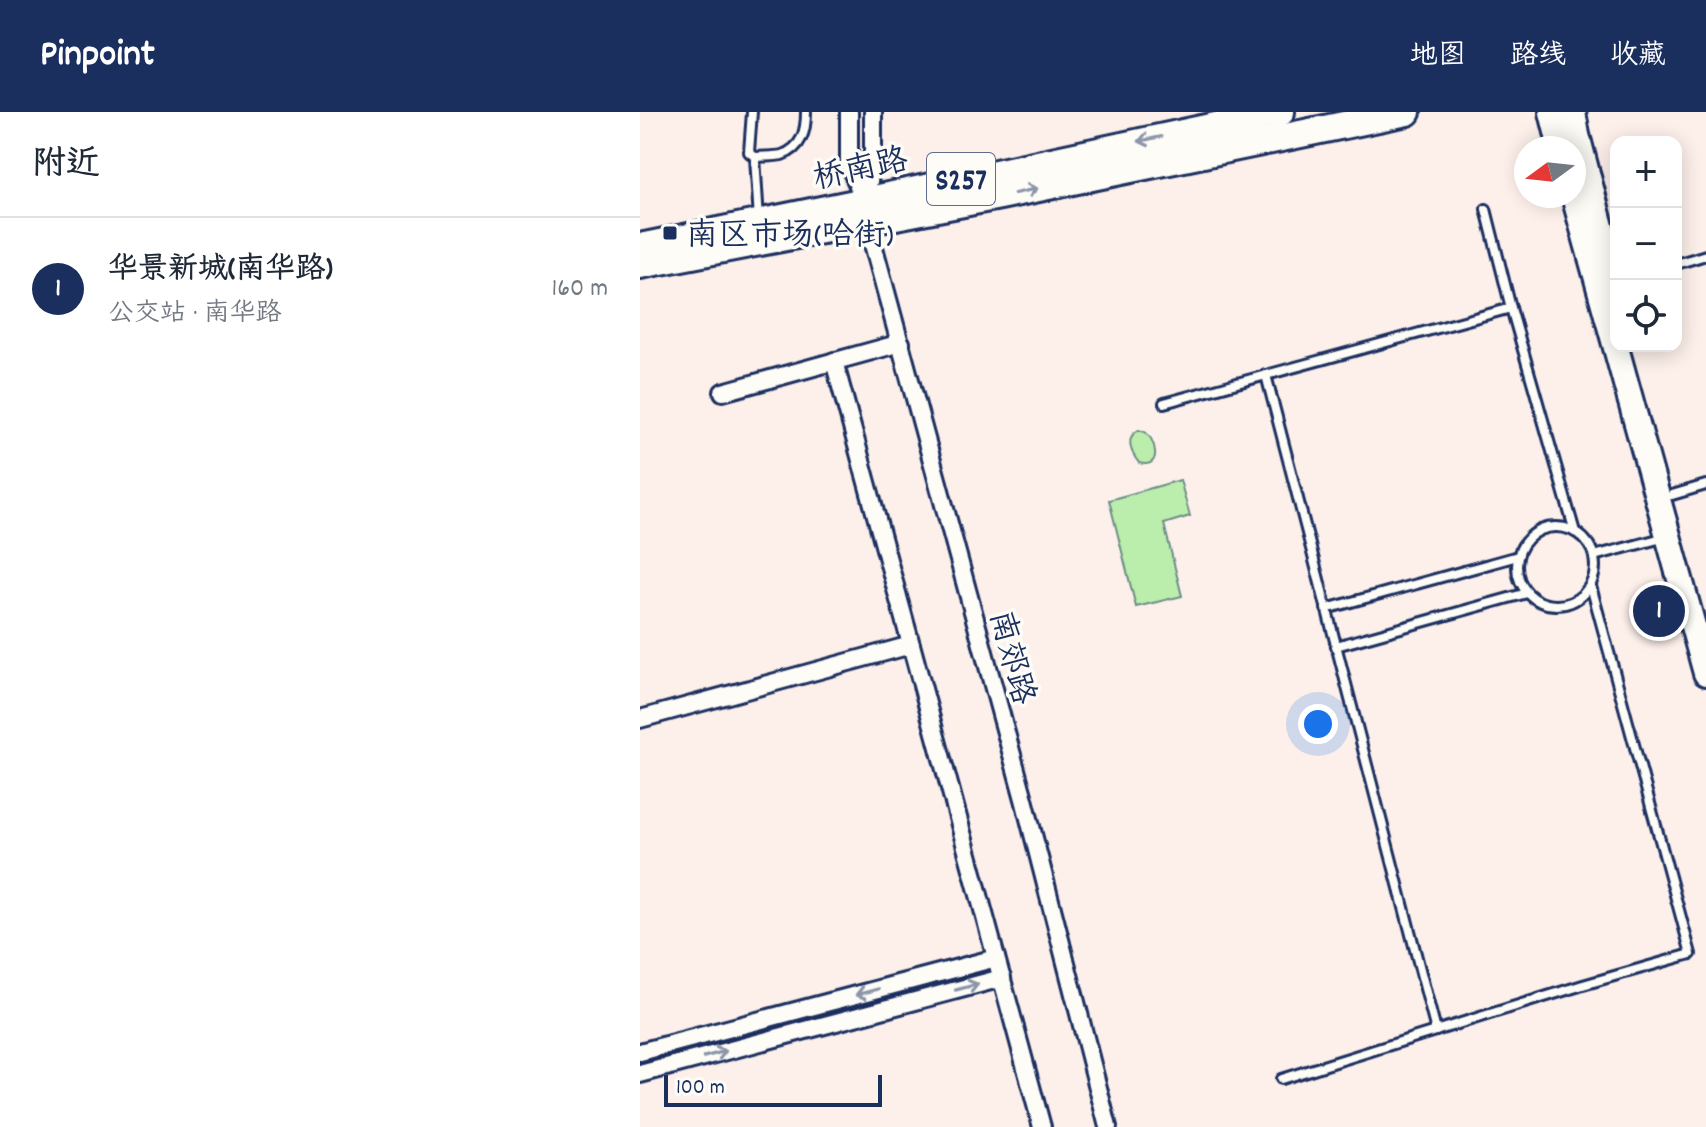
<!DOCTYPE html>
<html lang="zh">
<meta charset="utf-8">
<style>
body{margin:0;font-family:Dekko,"LXGW WenKai TC",sans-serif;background:#f2f2f3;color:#1f2937}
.controls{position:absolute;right:24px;top:24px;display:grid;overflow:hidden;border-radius:16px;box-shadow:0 4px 20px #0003}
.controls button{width:72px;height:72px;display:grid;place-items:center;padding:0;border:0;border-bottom:2px solid #e0e1e3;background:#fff;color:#1f2937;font:40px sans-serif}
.compass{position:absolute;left:874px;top:24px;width:72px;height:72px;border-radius:50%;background:#fff;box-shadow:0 4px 20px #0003;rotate:255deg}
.scale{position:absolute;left:24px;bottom:20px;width:218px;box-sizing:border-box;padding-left:8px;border:4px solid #1b2f5e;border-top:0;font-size:22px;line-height:28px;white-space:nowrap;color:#1b2f5e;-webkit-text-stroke:6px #fdfcf7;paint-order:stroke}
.you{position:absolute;left:678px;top:612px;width:28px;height:28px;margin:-20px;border:6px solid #fff;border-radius:50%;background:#1a73e8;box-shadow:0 0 0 12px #1a73e833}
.badge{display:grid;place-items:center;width:52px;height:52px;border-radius:50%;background:#1b2f5e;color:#fff;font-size:26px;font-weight:700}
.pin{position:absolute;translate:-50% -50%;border:4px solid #fff;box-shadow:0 2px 8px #0006}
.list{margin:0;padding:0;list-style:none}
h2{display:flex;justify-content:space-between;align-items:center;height:104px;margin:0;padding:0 32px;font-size:34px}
h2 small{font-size:26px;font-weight:400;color:#747a83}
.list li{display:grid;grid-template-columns:52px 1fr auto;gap:24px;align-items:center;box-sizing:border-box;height:144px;padding:0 32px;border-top:2px solid #e0e1e3}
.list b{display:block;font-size:30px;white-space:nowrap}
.list p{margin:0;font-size:26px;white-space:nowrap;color:#747a83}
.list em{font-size:26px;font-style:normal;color:#747a83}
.icon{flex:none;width:44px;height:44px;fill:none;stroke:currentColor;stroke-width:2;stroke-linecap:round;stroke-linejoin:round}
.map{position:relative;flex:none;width:1066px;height:1015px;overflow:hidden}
header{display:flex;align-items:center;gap:48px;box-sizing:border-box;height:112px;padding:0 40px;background:#1b2f5e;color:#fff}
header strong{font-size:38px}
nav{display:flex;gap:44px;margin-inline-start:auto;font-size:28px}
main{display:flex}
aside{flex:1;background:#fff}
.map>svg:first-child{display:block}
.green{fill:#bbedac;stroke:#6b8e85;stroke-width:2}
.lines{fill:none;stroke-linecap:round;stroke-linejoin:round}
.lane-casing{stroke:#1b2f5e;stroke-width:14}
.street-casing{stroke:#1b2f5e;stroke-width:22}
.secondary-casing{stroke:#1b2f5e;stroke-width:30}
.primary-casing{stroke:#1b2f5e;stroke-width:32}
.lane{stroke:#fdfcf7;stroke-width:8}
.street{stroke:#fdfcf7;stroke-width:16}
.secondary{stroke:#fdfcf7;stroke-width:24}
.primary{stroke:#fdfcf7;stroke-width:26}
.oneway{stroke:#8c96aa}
.poi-dot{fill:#1b2f5e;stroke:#fdfcf7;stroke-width:3}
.labels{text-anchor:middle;stroke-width:7;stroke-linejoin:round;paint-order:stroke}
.shield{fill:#fdfcf7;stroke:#5f6c8c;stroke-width:2}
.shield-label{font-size:30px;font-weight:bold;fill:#1b2f5e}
.street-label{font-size:32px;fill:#1b2f5e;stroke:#fdfcf7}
.poi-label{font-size:32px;fill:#1b2f5e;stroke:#fdfcf7;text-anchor:start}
</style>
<header>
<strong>Pinpoint</strong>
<nav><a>地图</a><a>路线</a><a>收藏</a></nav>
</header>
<main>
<aside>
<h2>附近<small></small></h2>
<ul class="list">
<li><span class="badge">1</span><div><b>华景新城(南华路)</b><p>公交站 · 南华路</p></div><em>160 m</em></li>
</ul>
</aside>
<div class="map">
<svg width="1066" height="1015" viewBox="0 0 1066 1015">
<rect width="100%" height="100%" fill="#fdf0eb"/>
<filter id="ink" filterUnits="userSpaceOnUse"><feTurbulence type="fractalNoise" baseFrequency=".0125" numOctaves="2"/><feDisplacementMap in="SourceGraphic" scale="16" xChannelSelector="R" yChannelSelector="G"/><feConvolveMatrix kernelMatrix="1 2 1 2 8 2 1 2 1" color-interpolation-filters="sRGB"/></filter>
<g filter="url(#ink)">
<!-- green -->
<g class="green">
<path d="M499 318C501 319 503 319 505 320 515 326 524 358 499 351 491 341 484 325 499 318Z"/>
<polygon points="540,368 550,404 524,412 542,484 496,495 469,388"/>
</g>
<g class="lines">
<!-- lane casing -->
<g class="lane-casing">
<g id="lane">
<path d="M112 0 109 40 115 45C123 44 134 45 142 43 162 36 166 19 166 0"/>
<polyline points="115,45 119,108"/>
<polyline points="846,97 871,196 935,420"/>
<polyline points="1036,152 1066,143"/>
<polyline points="626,263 796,919"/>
<polyline points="524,291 871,196"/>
<polyline points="1032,383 1066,373"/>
<circle cx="916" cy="454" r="39"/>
<polyline points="954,444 1026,425"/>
<polyline points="686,497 878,444"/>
<polyline points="696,534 887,481"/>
<polyline points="641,967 943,873 1051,842 951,474"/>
</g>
</g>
<!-- street casing -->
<g class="street-casing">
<g id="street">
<polyline points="209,0 209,53 225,89 227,110 384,687 468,1015"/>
<polyline points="225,89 233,49 233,0"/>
<polyline points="194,249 402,1015"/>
<polyline points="83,280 261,231"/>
<polyline points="0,607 271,533"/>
<polyline points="0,940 356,846"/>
<polyline points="0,962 362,866"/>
</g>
</g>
<!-- secondary casing -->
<g class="secondary-casing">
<g id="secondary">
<polyline points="912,0 921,36"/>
<polyline points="933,0 937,23 976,172"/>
<polyline points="934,84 1066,561"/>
</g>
</g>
<!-- primary casing -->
<g class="primary-casing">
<g id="primary">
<polyline points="0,135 225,89 641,0"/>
<polyline points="0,153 360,84 767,0"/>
</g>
</g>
<!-- lane -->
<use href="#lane" class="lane"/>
<!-- street -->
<use href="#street" class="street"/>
<!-- secondary -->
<use href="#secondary" class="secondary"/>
<!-- primary -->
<use href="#primary" class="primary"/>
</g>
<!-- one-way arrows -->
<defs><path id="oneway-shaft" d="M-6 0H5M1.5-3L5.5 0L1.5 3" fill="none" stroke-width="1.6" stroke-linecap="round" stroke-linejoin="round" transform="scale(2)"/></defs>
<g class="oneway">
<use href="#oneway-shaft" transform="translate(510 27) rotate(168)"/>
<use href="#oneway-shaft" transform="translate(386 79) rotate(-12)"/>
<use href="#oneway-shaft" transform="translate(327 875) rotate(-15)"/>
<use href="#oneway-shaft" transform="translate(227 880) rotate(165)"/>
<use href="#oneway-shaft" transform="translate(75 942) rotate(-15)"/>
</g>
</g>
<!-- markers -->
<rect class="poi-dot" x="22" y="113" width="16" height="16" rx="4"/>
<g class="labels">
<!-- shield labels -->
<rect class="shield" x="287" y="41" width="68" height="52" rx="6"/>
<g class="shield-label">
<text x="321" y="77">S257</text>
</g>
<!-- street labels -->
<g class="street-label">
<text transform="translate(220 55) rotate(-12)" y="11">桥南路</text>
<text transform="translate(374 545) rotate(75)" y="11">南郊路</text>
</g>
<!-- poi labels -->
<g class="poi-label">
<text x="46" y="132">南区市场(哈街)</text>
</g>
</g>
</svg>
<div class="controls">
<button>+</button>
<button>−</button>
<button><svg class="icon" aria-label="locate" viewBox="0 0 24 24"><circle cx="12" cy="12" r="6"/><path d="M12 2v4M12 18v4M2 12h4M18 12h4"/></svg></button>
</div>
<svg class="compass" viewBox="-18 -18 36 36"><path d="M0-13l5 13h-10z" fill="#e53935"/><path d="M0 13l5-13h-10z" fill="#747a83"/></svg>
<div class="scale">100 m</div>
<div class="you"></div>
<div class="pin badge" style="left:1019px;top:499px">1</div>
</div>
</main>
